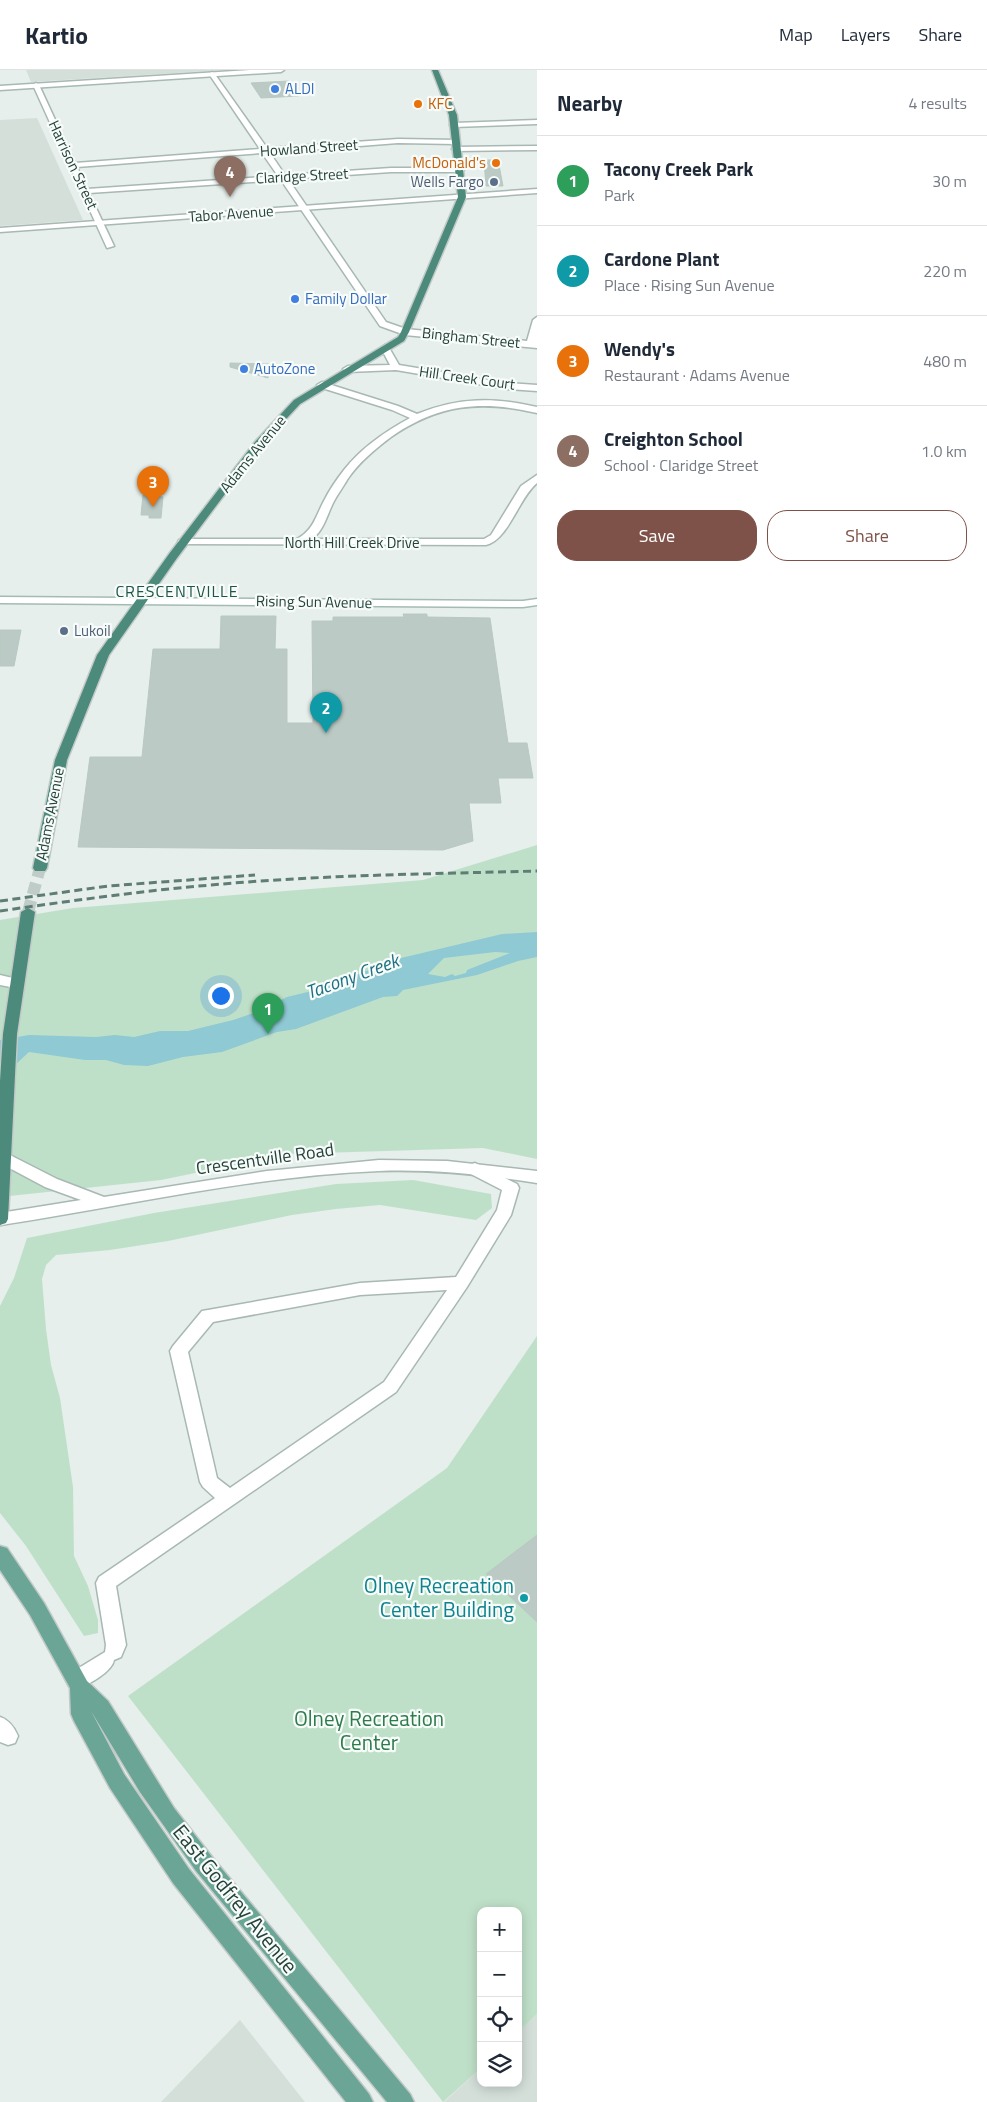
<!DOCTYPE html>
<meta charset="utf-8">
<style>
body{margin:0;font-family:"Titillium Web",sans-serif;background:#f6f6f7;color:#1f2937}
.controls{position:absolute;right:15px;bottom:15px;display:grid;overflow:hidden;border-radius:10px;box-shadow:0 2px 12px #0003}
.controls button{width:45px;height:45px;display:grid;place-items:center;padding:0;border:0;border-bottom:1px solid #e0e1e3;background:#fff;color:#1f2937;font:25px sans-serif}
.you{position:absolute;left:220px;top:925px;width:18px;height:18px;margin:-12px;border:4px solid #fff;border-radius:50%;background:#1a73e8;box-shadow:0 0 0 8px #1a73e833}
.badge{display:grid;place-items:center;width:32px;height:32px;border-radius:50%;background:#7f5249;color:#fff;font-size:16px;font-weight:700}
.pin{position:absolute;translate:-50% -41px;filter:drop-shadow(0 1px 2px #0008)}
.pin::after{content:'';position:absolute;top:26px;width:18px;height:15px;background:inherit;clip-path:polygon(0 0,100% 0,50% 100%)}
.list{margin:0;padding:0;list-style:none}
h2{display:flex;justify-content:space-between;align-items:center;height:65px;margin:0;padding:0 20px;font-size:21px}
h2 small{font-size:16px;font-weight:400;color:#747a83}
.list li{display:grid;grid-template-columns:32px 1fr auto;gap:15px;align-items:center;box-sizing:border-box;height:90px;padding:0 20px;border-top:1px solid #e0e1e3}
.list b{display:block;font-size:19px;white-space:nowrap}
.list p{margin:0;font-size:16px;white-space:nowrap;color:#747a83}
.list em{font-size:16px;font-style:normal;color:#747a83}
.actions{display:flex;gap:10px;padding:15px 20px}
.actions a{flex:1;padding:11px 0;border:1px solid #7f5249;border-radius:20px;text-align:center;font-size:18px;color:#7f5249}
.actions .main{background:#7f5249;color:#fff}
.icon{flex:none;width:28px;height:28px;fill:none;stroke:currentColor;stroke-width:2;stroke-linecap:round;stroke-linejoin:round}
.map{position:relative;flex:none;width:537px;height:2032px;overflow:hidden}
header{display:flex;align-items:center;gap:30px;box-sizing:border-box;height:70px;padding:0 25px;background:#fff;border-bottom:1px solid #e0e1e3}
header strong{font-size:24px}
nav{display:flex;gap:28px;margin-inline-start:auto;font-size:18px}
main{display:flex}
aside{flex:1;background:#fff}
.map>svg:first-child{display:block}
.built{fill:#d4dfda}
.green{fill:#bfe0c8}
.water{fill:#8ec9d4;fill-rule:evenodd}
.building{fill:#bbcac4;stroke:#b8c9c2}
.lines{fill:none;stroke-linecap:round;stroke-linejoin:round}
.trunk-tunnel{stroke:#bfccc8;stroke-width:12;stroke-dasharray:12 6;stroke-linecap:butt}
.minor-casing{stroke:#a8b8b2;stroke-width:3}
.tertiary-casing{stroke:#a8b8b2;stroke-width:3}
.secondary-casing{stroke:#a4bbb3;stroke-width:3}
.primary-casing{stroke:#c2cac8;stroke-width:3}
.trunk-casing{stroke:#c2cac8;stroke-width:3}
.minor{fill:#fff;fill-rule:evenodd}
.tertiary{fill:#fff;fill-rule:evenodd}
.secondary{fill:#fff;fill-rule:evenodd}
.primary{fill:#6aa596;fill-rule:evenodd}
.trunk{fill:#4c8a7c;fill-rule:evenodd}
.rail{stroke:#5f7d75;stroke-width:3;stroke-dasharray:8 4.5;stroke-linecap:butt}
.shop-dot{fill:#3f7fe0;stroke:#f7fbf9;stroke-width:2}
.food-dot{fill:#e8710a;stroke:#f7fbf9;stroke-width:2}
.service-dot{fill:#5c6f8a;stroke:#f7fbf9;stroke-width:2}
.culture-dot{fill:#0f9aa8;stroke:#f7fbf9;stroke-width:2}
.labels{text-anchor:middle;stroke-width:4.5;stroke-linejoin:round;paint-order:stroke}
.far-shop-label{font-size:15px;fill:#366cbe;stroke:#f7fbf9;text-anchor:start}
.far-food-label{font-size:15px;fill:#c56008;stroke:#f7fbf9;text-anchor:start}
.far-street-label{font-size:15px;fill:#24423a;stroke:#f7fbf9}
.far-service-label{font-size:15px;fill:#4e5e75;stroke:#f7fbf9;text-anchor:end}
.far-neighbourhood-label{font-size:16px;letter-spacing:1px;fill:#1f5548;stroke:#f7fbf9}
.street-label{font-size:18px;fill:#24423a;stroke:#f7fbf9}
.water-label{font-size:19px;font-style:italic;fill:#1c6f80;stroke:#f7fbf9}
.near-culture-label{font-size:21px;fill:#0d838f;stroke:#f7fbf9;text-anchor:end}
.near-park-label{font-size:21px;fill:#2d7a4b;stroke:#f7fbf9}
.near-street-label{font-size:21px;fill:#24423a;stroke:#f7fbf9}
</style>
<header>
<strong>Kartio</strong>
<nav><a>Map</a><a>Layers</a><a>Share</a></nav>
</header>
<main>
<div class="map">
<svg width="537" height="2032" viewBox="0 0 537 2032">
<rect width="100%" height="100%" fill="#e6efeb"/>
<!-- built -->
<g class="built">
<polygon points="26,0 224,0 31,12"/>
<polygon points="37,48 83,150 0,156 0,50"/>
<polygon points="537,1944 537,2032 444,2032 481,1998 481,2013 518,2013 518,1962"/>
<polygon points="240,1950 305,2032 161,2032"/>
</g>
<!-- green -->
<g class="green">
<polygon points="537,775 537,1089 483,1078 288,1084 161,1110 0,1127 0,850 73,838 423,810"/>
<polygon points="413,1110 491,1124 492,1138 476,1150 380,1135 336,1139 292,1145 168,1171 110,1180 56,1185 46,1195 42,1209 46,1259 51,1295 60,1328 73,1417 74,1486 88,1516 98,1550 98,1563 84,1566 26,1476 0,1443 0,1236 14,1208 27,1168 154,1143 336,1114"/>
<polygon points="537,1266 537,1944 518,1962 518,1841 481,1841 481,1998 443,2032 128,1626 447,1398"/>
</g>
<!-- water -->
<path class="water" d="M537 862V887L518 891 477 905 403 920 397 926 383 927 296 959 277 962 222 982 183 987 148 996 124 995 106 990H85L29 982 0 1009V970L29 965 96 967 115 965 134 967 160 961H188L233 950 257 942 287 927 320 919 397 889 502 864ZM495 882 510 883 467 900 466 903 455 906 452 904 445 907 428 904 444 888Z"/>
<!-- building -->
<g class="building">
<polygon points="289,11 299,26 261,28 251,13"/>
<polygon points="484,90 498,90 503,116 486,116"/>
<polygon points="230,293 269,294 268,308 230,297"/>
<polygon points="143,425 163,427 161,448 149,448 149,445 141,445"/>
<polygon points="403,544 427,544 427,547 490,548 508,673 527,673 533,708 498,708 501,733 469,733 473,771 443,780 78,777 90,687 142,687 153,579 220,579 221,546 276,546 275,579 287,579 287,653 313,653 312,551 333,551 333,547 404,547"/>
<polygon points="0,560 21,560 14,596 0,596"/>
<polygon points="537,1465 537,1552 486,1504"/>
</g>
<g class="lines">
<!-- trunk-tunnel -->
<polyline class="trunk-tunnel" points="28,842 40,798"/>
<!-- minor casing -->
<g class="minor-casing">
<g id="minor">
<path d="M212 2 214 3 267 78 398 69 459 70V74H456L398 73 270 83 285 105 391 98H463L464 100 460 102H391L288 109 386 252 406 259 527 271 533 250 537 247V278L405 265 380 256 281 110 89 123 114 176 107 178 33 15 36 13 39 15 75 93 260 79 209 4ZM262 83 278 106 87 119 77 97Z"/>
<polygon points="537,50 537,54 454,57 450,55 454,53"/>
<polygon points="537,76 537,80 456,81 452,79 456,77"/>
<polygon points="385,275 388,276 399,295 507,313 537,315 537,321 507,319 396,300 348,302 343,299 348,296 390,295 381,278"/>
<path d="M322 312 398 336 417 344C458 327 495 327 537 337V343C481 330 439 334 391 367 375 379 358 393 347 410 343 417 337 425 333 433 327 445 324 460 312 469H484L491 465 521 416 537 405V413C518 429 509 469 486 475L179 474 178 472 179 470 183 469H297C314 460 316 445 325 429 330 419 337 409 344 400 361 378 386 361 410 348L392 340 319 317 317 315Z"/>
<polygon points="0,905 21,910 23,913 21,916 16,918 0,915"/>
<path d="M475 1093 517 1114 519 1118 511 1145 467 1217 396 1322 116 1516 126 1575 121 1587 114 1590C112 1602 88 1615 76 1619L69 1616 66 1610 69 1604 105 1582 106 1575 96 1513 99 1507 215 1428 203 1417 200 1412 170 1281 173 1276 202 1241 208 1240 360 1213 456 1207 497 1140 502 1120 469 1103 467 1099 469 1095ZM447 1220 384 1312 230 1418 217 1408 188 1282 213 1252 360 1225Z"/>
<path d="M0 1647C9 1650 14 1657 18 1666L15 1673 8 1675 0 1672Z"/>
</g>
</g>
<!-- tertiary casing -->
<g class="tertiary-casing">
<g id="tertiary">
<polygon points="250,0 284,0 281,2 0,20 0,16"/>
<polygon points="537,119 537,123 0,162 0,158"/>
<path d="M4 1082 57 1109 104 1127 267 1101 379 1090 447 1091 537 1101V1113C485 1105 432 1099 379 1101 252 1106 126 1136 1 1155L0 1143 81 1130 45 1117 0 1093V1084Z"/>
</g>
</g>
<!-- secondary casing -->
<g class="secondary-casing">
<polygon id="secondary" points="0,527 523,531 537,529 537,535 523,537 0,533"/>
</g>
<!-- primary casing -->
<g class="primary-casing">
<polygon id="primary" points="0,1476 7,1478 44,1533 87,1611 108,1631 174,1738 212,1787 410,2024 414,2032 387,2032 196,1801 140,1722 91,1641 124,1704 189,1799 369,2024 373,2032 346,2032 173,1813 110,1718 74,1651 71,1644 70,1618 30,1545 0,1500"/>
</g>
<!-- trunk casing -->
<g class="trunk-casing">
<g id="trunk">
<polygon points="432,0 438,0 457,45 466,127 409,262 404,271 300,334 261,376 177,488 109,585 67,690 47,798 45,801 35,801 33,798 55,690 97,585 169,484 255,372 294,330 398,267 401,262 458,127 449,45"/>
<polygon points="28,838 35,842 17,964 8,1149 6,1153 0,1155 0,1011 3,964 21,842"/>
</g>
</g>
<!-- minor -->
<use href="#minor" class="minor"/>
<!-- tertiary -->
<use href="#tertiary" class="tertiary"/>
<!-- secondary -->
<use href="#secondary" class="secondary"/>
<!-- primary -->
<use href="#primary" class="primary"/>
<!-- trunk -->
<use href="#trunk" class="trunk"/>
<!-- rail -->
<g class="rail">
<polyline points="0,831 108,816 255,805"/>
<path d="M0 841C70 831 140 821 211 815 319 805 428 804 537 801"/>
</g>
</g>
<!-- markers -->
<g class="shop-dot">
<circle cx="275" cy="19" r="5"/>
<circle cx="295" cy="229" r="5"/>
<circle cx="244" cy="299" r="5"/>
</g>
<g class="food-dot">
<circle cx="418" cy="34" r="5"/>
<circle cx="496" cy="93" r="5"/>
</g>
<g class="service-dot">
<circle cx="494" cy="112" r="5"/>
<circle cx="64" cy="561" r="5"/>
</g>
<circle class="culture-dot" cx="524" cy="1528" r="5"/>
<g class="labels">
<!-- far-shop labels -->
<g class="far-shop-label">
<text x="285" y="24">ALDI</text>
<text x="305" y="234">Family Dollar</text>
<text x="254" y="304">AutoZone</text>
</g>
<!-- far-food labels -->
<g class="far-food-label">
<text x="428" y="39">KFC</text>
<text x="486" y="98" text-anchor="end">McDonald's</text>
</g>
<!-- far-street labels -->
<g class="far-street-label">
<text transform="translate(309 78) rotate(-4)" y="5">Howland Street</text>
<text transform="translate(73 95) rotate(65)" y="5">Harrison Street</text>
<text transform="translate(302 106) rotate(-3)" y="5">Claridge Street</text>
<text transform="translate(231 144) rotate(-4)" y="5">Tabor Avenue</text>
<text transform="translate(471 268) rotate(6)" y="5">Bingham Street</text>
<text transform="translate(467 308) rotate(8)" y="5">Hill Creek Court</text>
<text transform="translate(253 384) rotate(-51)" y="5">Adams Avenue</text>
<text x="352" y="478">North Hill Creek Drive</text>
<text transform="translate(314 532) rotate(1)" y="5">Rising Sun Avenue</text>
<text transform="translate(50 744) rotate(-79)" y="5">Adams Avenue</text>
</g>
<!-- far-service labels -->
<g class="far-service-label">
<text x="484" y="117">Wells Fargo</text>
<text x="74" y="566" text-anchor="start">Lukoil</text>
</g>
<!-- far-neighbourhood labels -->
<g class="far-neighbourhood-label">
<text x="177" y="527">CRESCENTVILLE</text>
</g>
<!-- street labels -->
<g class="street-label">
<text transform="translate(265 1089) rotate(-8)" y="6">Crescentville Road</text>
</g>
<!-- water labels -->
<g class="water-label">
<text transform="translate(352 906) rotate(-20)" y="7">Tacony Creek</text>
</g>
<!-- near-culture labels -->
<g class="near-culture-label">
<text x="514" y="1523">Olney Recreation<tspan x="514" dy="24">Center Building</tspan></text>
</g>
<!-- near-park labels -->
<g class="near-park-label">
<text x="369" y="1656">Olney Recreation<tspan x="369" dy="24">Center</tspan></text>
</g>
<!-- near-street labels -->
<g class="near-street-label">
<text transform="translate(235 1829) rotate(51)" y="7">East Godfrey Avenue</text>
</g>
</g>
</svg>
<div class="controls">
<button>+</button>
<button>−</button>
<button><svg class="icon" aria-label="locate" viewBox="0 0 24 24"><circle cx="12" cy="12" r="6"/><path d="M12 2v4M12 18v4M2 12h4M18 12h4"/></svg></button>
<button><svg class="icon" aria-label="layers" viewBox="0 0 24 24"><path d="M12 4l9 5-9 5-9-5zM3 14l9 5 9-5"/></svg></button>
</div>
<div class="you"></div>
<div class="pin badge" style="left:268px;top:964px;background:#2e9e5b">1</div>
<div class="pin badge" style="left:326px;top:663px;background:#0f9aa8">2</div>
<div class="pin badge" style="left:153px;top:437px;background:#e8710a">3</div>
<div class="pin badge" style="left:230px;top:127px;background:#8d6e63">4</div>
</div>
<aside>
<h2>Nearby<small>4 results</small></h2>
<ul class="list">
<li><span class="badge" style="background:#2e9e5b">1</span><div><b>Tacony Creek Park</b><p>Park</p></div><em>30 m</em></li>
<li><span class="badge" style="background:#0f9aa8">2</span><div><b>Cardone Plant</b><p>Place · Rising Sun Avenue</p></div><em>220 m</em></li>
<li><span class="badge" style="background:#e8710a">3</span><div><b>Wendy's</b><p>Restaurant · Adams Avenue</p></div><em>480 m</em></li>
<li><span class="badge" style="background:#8d6e63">4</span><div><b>Creighton School</b><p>School · Claridge Street</p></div><em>1.0 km</em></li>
</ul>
<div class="actions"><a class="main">Save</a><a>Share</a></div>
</aside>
</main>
